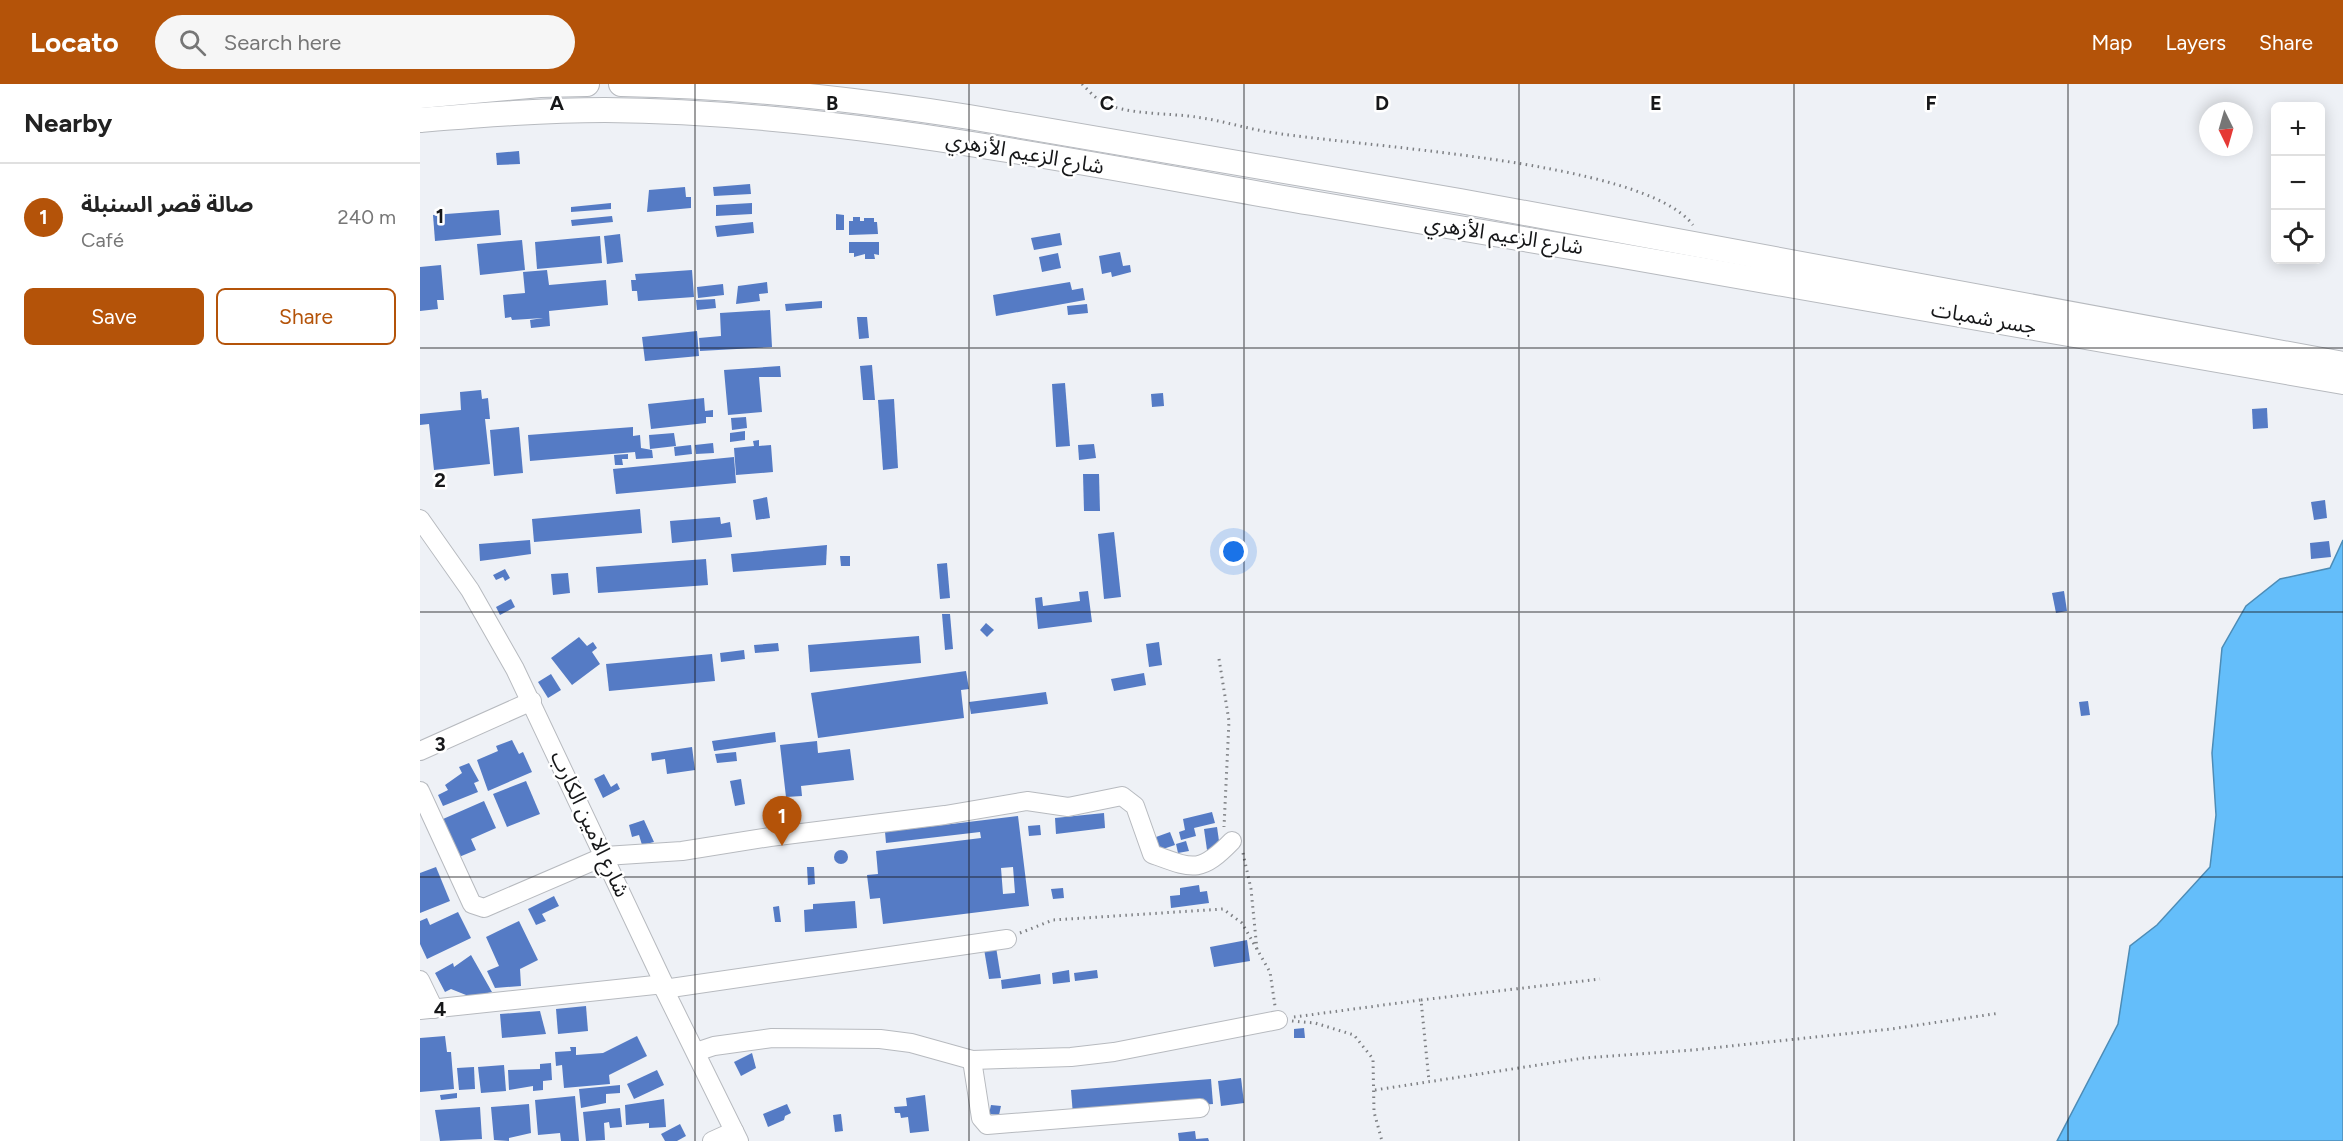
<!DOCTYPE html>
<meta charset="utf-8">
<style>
body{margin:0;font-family:Figtree,"Noto Sans Arabic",sans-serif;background:#f6f6f6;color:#222}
.controls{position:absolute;right:18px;top:18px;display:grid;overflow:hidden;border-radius:9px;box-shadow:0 3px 15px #0003}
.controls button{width:54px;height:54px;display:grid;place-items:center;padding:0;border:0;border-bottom:2px solid #e0e0e0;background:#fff;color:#222;font:30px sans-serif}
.compass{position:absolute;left:1779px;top:18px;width:54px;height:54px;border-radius:50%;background:#fff;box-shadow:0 3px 15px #0003;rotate:175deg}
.you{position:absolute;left:814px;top:468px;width:21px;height:21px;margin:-15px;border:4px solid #fff;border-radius:50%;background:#1a73e8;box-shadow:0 0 0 9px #1a73e833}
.badge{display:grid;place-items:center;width:39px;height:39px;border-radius:50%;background:#b45309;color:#fff;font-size:20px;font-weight:700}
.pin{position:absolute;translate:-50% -50px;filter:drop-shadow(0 2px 3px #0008)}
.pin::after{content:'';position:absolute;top:32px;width:21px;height:18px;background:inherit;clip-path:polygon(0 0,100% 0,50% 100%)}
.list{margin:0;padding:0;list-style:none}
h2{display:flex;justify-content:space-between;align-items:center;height:78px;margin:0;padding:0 24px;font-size:26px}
h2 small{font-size:20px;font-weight:400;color:#767676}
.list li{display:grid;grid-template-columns:39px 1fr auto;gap:18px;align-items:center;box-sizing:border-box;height:108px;padding:0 24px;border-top:2px solid #e0e0e0}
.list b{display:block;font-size:22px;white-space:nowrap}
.list p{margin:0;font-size:20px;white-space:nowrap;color:#767676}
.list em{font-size:20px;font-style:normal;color:#767676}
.actions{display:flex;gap:12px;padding:18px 24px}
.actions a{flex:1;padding:14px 0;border:2px solid #b45309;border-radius:9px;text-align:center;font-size:21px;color:#b45309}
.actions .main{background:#b45309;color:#fff}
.icon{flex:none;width:33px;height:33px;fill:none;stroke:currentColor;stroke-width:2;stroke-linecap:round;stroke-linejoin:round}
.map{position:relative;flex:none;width:1923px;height:1057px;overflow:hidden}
header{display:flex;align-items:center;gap:36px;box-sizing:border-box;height:84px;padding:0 30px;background:#b45309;color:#fff}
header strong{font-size:28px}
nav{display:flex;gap:33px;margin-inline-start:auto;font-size:21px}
.search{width:420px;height:54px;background:#f6f6f6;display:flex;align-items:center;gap:15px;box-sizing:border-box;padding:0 21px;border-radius:33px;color:#767676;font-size:22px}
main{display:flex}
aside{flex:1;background:#fff}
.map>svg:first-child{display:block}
.water{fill:#64befa;stroke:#4d8cb6;stroke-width:1.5}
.building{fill:#557bc5;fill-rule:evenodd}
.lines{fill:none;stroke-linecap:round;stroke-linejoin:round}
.minor-casing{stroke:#b7babf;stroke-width:20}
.major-casing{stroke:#b7babf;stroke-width:26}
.path{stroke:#7e8084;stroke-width:3;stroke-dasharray:1.5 4.5;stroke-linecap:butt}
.minor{stroke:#fff;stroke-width:18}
.major{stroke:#fff;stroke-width:24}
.grid{fill:none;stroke:#161719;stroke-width:1.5;stroke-opacity:0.55}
.labels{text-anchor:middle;stroke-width:5;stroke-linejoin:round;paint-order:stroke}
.street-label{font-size:21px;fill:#161719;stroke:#fff}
.grid-label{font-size:20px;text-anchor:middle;font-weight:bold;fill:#161719;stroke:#fff;stroke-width:5;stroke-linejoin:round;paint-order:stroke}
</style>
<header>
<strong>Locato</strong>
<div class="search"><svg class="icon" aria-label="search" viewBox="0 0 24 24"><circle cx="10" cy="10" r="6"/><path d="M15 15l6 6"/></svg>Search here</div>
<nav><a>Map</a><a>Layers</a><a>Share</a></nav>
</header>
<main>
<aside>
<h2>Nearby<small></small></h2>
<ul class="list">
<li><span class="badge">1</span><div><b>صالة قصر السنبلة</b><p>Café</p></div><em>240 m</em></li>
</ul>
<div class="actions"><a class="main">Save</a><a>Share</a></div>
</aside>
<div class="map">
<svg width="1923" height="1057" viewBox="0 0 1923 1057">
<rect width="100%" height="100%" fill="#eef1f6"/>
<!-- water -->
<polygon class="water" points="1923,456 1923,1057 1637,1057 1698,940 1710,862 1737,841 1790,783 1796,731 1792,669 1802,564 1826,522 1860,495 1910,484"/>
<!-- building -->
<g class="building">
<polygon points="99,67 100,80 77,81 76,69"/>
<polygon points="330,100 331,110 294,112 293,103"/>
<polygon points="265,103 266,113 271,113 271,124 227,128 229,106"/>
<polygon points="191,119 191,125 151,128 151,123"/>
<polygon points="332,119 332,130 296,132 296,121"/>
<polygon points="79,126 81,151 15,157 13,131"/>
<polygon points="416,130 424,131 424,146 416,146"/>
<polygon points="192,132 193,138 152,142 151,136"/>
<polygon points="433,133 440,133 440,137 444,137 444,134 454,134 454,138 457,138 458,150 429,151 429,137 433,137"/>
<polygon points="333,138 334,149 297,153 295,142"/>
<polygon points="640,149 642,161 614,166 611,154"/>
<polygon points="200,150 203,178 187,180 184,152"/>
<polygon points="180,152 182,179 117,185 115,158"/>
<polygon points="102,156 105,186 60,191 57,160"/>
<polygon points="429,158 459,158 459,171 454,170 455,175 445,175 445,170 434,173 434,169 429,169"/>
<polygon points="700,168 703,182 710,181 711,188 692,193 691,188 682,190 679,172"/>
<polygon points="638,169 641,184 622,188 619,173"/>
<polygon points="21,181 24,216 17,216 18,225 0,227 0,183"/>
<polygon points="127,186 129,201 186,196 188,221 129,227 130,242 111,244 110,236 123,234 92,236 91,233 85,234 83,211 105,209 103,188"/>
<polygon points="272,186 274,213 218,217 217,207 212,207 211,196 216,196 215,190"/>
<polygon points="347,198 348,209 339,210 340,217 316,220 318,202"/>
<polygon points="650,198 652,206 663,204 665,216 576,232 573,211"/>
<polygon points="303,200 304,211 278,214 277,203"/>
<polygon points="295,215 296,224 277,226 276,216"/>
<polygon points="402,217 402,224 366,227 365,220"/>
<polygon points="667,220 668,229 648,231 647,222"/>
<polygon points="350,226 352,263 280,267 279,254 301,252 300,229"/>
<polygon points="437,233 447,233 449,254 439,255"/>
<polygon points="277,247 279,272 225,277 222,253"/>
<polygon points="452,281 455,316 443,316 440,282"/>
<polygon points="360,282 361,293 339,293 342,328 308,331 304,286"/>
<polygon points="645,299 650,362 636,363 632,300"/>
<polygon points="61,306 62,315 68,314 70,335 65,335 70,380 14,386 9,340 0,341 0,330 41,326 40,308"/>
<polygon points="743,309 744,322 732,323 731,310"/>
<polygon points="284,314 285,327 293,326 293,333 286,333 286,339 231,345 228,320"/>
<polygon points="474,315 478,384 463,386 458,316"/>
<polygon points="1847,324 1848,344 1833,345 1832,325"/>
<polygon points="326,333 327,344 312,346 311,334"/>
<polygon points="99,343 103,389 74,392 70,346"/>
<polygon points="213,343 213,352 220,351 221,364 232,366 233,374 216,375 215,368 110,377 108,351"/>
<polygon points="325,347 325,356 310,358 310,349"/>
<polygon points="254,349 256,362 230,365 229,351"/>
<polygon points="339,356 339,362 351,361 353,388 316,391 314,364 334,362 333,357"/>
<polygon points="293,359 294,369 276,370 275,361"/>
<polygon points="674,360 676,374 659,376 658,361"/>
<polygon points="271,361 272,370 255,372 254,363"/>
<polygon points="208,370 208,375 202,375 203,381 195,381 194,371"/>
<polygon points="314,373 316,399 196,410 193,385"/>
<polygon points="663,390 679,390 680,427 664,427"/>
<polygon points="347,413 350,434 336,436 333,416"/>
<polygon points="1905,416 1907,434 1894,436 1891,418"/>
<polygon points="220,425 222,449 114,458 112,435"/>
<polygon points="300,433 301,440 310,438 312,453 252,459 250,437"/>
<polygon points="694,448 701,513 684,515 678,450"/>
<polygon points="110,456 111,470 60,477 59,460"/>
<polygon points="1909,457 1911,473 1891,475 1890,459"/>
<polygon points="407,461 406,481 313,488 311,470"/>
<polygon points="420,472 430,472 430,482 421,482"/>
<polygon points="286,475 288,501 178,509 176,483"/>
<polygon points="527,479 530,514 520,515 517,480"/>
<polygon points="85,485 90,494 85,497 83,493 76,496 73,491"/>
<polygon points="148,489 150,509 133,511 131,490"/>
<polygon points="668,507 672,538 618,545 615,514 622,513 623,522 660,517 659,508"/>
<polygon points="1644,507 1647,527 1636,529 1632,509"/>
<polygon points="91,515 95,523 80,531 76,523"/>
<polygon points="522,530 530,530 533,565 525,566"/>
<polygon points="566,539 574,546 567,553 560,546"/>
<polygon points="499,552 501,579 390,588 388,561"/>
<polygon points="159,553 167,562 173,558 177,564 172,568 180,580 152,601 131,574"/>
<polygon points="739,558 742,581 729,583 726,560"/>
<polygon points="358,559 359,567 335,569 334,561"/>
<polygon points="324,566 325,575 301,578 300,569"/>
<polygon points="292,570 295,597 189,607 186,580"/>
<polygon points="546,587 549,605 541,606 544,634 398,654 391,609"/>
<polygon points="724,589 726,601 694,607 691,595"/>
<polygon points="131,590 141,606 128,614 118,598"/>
<polygon points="626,608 628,620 551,630 549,618"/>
<polygon points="1668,617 1670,631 1661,632 1659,618"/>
<polygon points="355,648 356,658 294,667 292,657"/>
<polygon points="92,656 99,670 103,668 112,688 68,707 57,676 78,667 76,662"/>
<polygon points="397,657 398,669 430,665 434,696 381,702 382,712 366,713 360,661"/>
<polygon points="272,663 275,686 247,690 245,675 232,677 231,669"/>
<polygon points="316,668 317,677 297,679 295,670"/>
<polygon points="49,679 59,697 54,699 58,708 23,722 18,711 28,706 25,701 42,689 39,683"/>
<polygon points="184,690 191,703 197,699 200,705 183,714 174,695"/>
<polygon points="321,695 325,720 315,722 310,697"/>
<polygon points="106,697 120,730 87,743 73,710"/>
<polygon points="64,717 76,744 51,755 56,766 39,773 23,735"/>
<polygon points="792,728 795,739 774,744 776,752 761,756 759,748 765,746 763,735"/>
<polygon points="684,729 685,744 636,750 635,734"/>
<path d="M598 732 609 822 463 840 460 814 450 815 447 791 458 790 456 767 561 754 560 748 466 759 465 748ZM593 783 595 809 583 810 581 784Z"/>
<polygon points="224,736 234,758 222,761 219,751 212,753 209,741"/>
<polygon points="620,741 621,751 609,752 608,742"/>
<polygon points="797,743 800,764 787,766 784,745"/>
<polygon points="750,748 755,761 740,766 736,753"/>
<polygon points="766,757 769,767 758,769 756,760"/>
<circle cx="421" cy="773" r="7"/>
<polygon points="16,783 30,817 0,829 0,789"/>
<polygon points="387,783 394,783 395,800 388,801"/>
<polygon points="779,801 780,808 787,807 789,819 751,824 750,812 760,811 760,804"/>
<polygon points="643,804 644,814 633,815 631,805"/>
<polygon points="134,812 139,822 122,830 126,837 116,841 108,825"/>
<polygon points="435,817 437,844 385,848 384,826 393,825 393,820"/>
<polygon points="359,822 361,838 355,838 353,823"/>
<polygon points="38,828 51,854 7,875 0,860 0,837 7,834 10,841"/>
<polygon points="99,837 118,876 100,885 101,902 75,904 67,887 79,882 66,853"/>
<polygon points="827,856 830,877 794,883 790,863"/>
<polygon points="576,863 581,894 569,895 564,865"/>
<polygon points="51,871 72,908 51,913 31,905 25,908 15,889 33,879 34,883"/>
<polygon points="649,886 650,898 633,900 632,889"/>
<polygon points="677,886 678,894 655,897 654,889"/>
<polygon points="620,890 621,900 582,905 581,896"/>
<polygon points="166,922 168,947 138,950 136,925"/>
<polygon points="120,927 126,950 82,954 80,930"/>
<polygon points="884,944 885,954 874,954 874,945"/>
<polygon points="25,952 27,968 31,968 34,1005 0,1008 0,954"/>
<polygon points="217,952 227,972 189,991 190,1000 144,1004 142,981 136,982 135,968 151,967 150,963 156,963 156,971 183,969"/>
<polygon points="332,969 336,984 321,992 314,978"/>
<polygon points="131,979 132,996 123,997 123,1006 113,1007 113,1002 89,1006 88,986 120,985 120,980"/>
<polygon points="84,981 86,1007 61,1009 58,983"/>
<polygon points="54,983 55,1005 39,1006 37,984"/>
<polygon points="237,986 244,1001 214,1015 207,1000"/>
<polygon points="821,994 824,1019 801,1022 798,997"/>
<polygon points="791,995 793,1020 653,1031 651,1006"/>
<polygon points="200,1001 200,1009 186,1010 186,1019 161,1024 159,1005"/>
<polygon points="37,1009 37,1014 21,1016 20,1011"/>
<polygon points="505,1011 509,1047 490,1049 488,1033 481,1034 480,1029 475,1029 474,1023 487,1022 486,1014"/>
<polygon points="155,1012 159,1057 141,1057 140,1049 118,1051 115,1016"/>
<polygon points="244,1015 246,1043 229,1044 229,1039 206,1041 205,1021"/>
<polygon points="109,1020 111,1049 89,1054 89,1057 74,1056 71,1023"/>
<polygon points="367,1020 371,1029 365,1032 364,1036 348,1043 343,1030"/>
<polygon points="571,1021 581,1022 579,1031 569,1030"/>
<polygon points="60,1023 62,1055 20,1057 15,1026"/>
<polygon points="200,1024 202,1043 190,1044 189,1038 184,1039 185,1056 166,1057 163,1028"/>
<polygon points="421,1030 423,1047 415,1048 413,1031"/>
<polygon points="260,1040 266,1052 257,1057 245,1057 241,1050"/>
<polygon points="775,1047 776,1055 788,1054 789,1057 759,1057 758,1049"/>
</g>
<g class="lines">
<!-- minor casing -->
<g class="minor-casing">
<g id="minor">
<polyline points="0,435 50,506 95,585 244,900 244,905 319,1057"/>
<polyline points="0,667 112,617"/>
<path d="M0 707 52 820 64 824 185 772 262 767 350 753 525 731 607 717 648 723 702 712 715 722 732 770C773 785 780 790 812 757"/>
<polyline points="0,896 14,925"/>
<polyline points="244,905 587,855"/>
<polyline points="0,926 244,900"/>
<polyline points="276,968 294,962 352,954 460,955 491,959 552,976 651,973 694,968 858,936"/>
<polyline points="552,976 561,1034 567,1041 780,1024"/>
<polyline points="292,1057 314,1047"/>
</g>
</g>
<!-- major casing -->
<g class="major-casing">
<g id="major">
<path d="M201 0C317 2 434 15 549 33L1040 117 1923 280"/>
<polyline points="0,12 120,1 167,0"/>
<path d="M0 36C62 31 123 26 185 26 424 28 658 79 892 119 1236 177 1580 237 1923 298"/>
</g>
</g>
<!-- path -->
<g class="path">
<path d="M662 0C668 6 675 14 682 18 705 31 751 29 776 33 799 36 821 43 843 47 931 63 1223 75 1273 141"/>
<polyline points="799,575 809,637 804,743"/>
<polyline points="823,769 831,805 837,866"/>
<polyline points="600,849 633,836 803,825 822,839 850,888 855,922"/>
<polyline points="1001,916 1180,895"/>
<polyline points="874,933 1001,916 1009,997"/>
<polyline points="872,937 895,939 934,951 953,975 954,1028 962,1057"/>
<polyline points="955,1006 1164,974 1273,966 1471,945 1580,929"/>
</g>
<!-- minor -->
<use href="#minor" class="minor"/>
<!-- major -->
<use href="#major" class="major"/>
</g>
<!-- grid -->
<path class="grid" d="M275 0V1057M549 0V1057M824 0V1057M1099 0V1057M1374 0V1057M1648 0V1057M0 264H1923M0 528H1923M0 793H1923"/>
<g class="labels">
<!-- street labels -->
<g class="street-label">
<text transform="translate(605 69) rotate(10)" y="7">شارع الزعيم الأزهري</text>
<text transform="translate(1084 151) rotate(9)" y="7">شارع الزعيم الأزهري</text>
<text transform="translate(1564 234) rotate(10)" y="7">جسر شمبات</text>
<text transform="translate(170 740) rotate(65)" y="7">شارع الامين الكارب</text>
</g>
</g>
<g class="grid-label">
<text x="137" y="26">A</text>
<text x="412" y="26">B</text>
<text x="687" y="26">C</text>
<text x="962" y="26">D</text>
<text x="1236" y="26">E</text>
<text x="1511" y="26">F</text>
<text x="20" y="139">1</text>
<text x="20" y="403">2</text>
<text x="20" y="667">3</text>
<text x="20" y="932">4</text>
</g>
</svg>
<div class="controls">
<button>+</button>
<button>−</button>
<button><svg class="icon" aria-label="locate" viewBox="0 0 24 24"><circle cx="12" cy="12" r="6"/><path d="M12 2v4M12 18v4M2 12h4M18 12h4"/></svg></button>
</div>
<svg class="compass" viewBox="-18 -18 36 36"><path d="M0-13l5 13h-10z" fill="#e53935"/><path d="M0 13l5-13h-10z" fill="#767676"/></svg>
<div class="you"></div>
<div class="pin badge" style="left:362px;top:762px">1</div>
</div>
</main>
